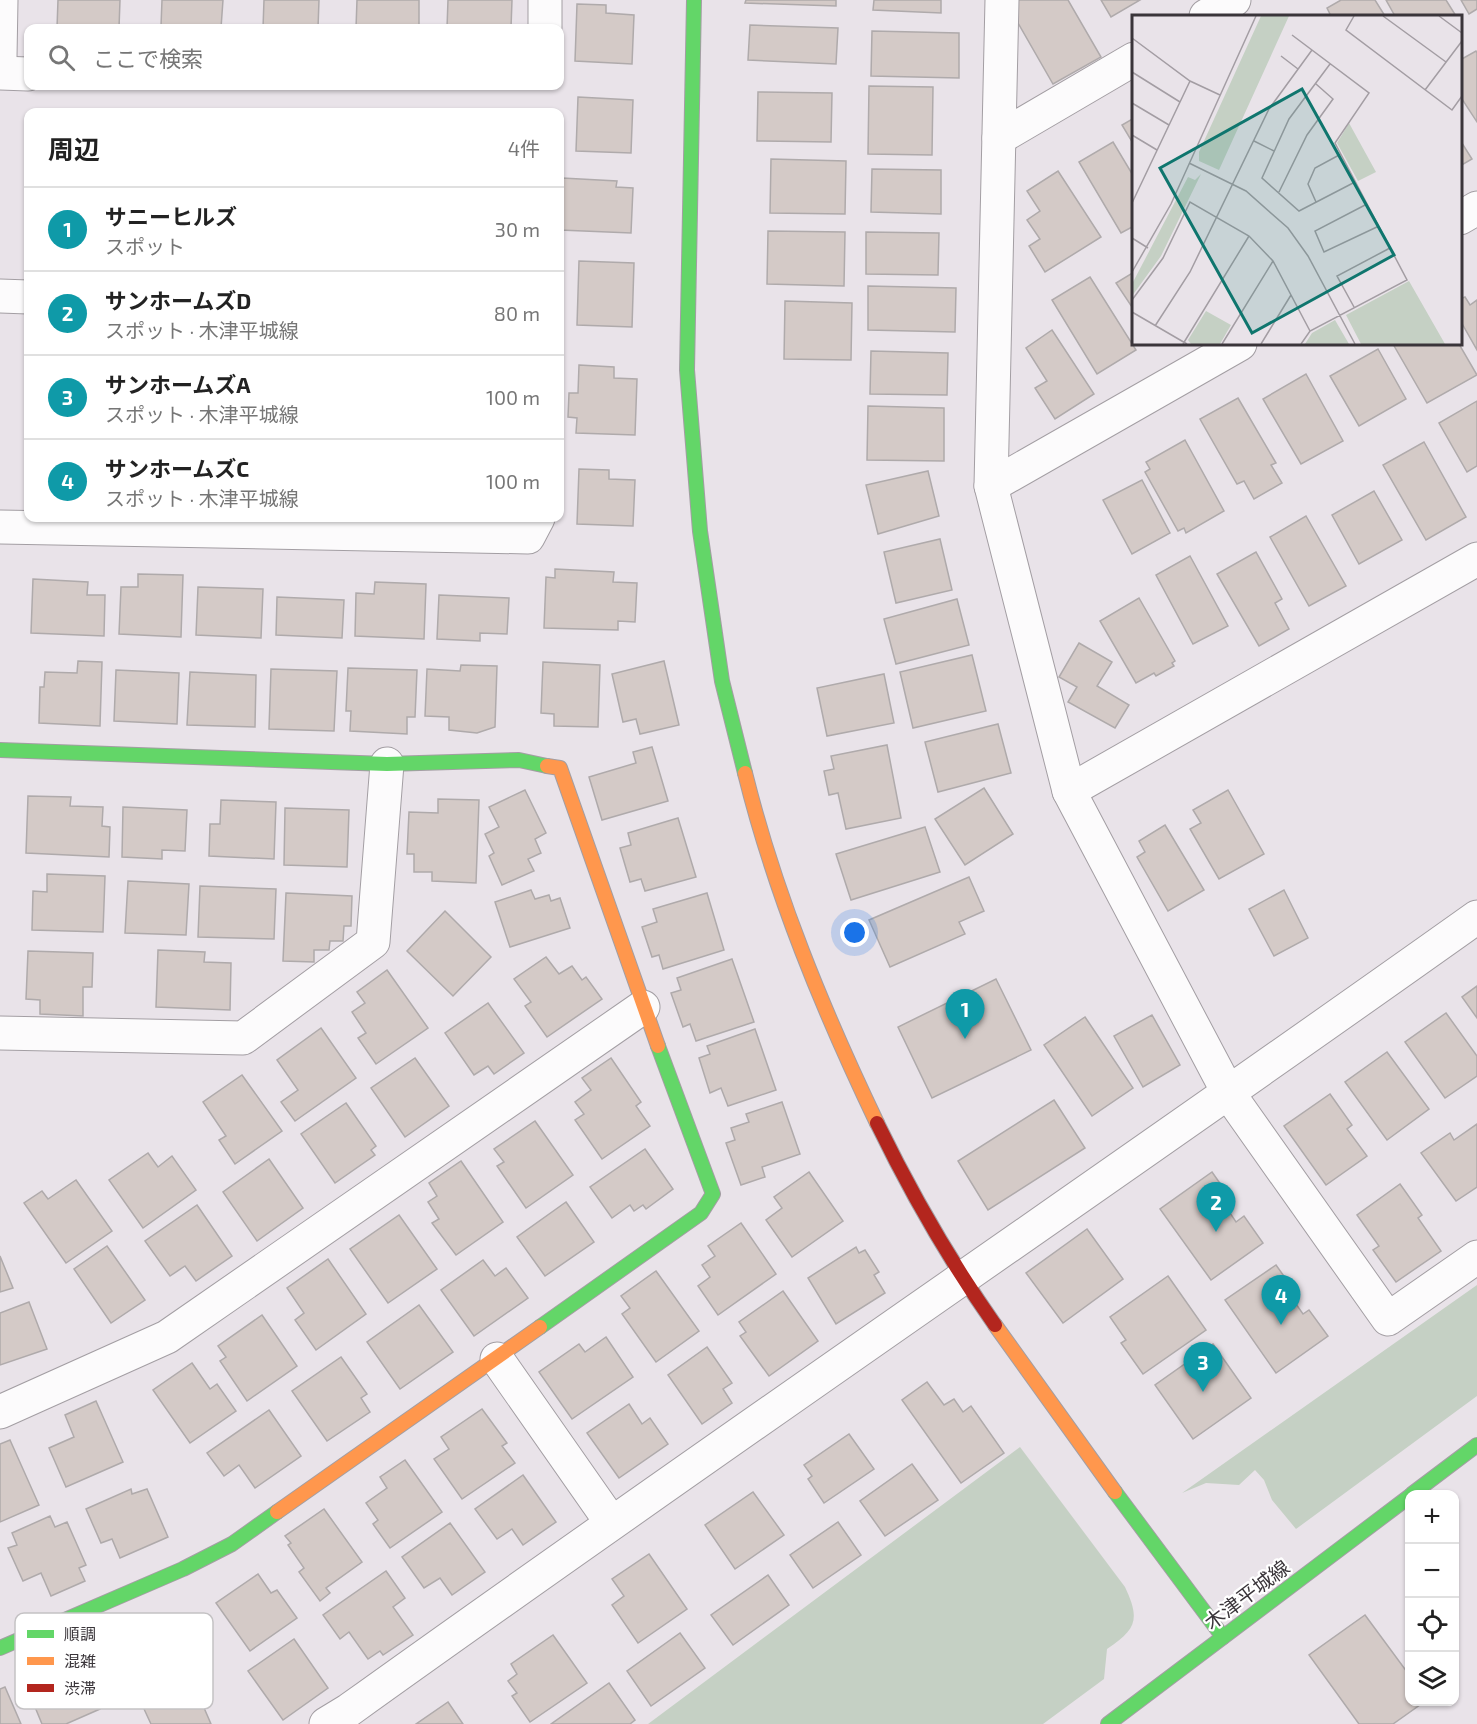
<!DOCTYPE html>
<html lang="ja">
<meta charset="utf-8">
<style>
body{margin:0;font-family:"Exo 2","Noto Sans JP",sans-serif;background:#f2f2f2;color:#222}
.controls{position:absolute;right:18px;bottom:18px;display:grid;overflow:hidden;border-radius:12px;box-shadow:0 2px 4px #0004}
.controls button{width:54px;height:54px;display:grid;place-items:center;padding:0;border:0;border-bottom:2px solid #e0e0e0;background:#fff;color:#222;font:30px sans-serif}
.you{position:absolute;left:855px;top:933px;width:21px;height:21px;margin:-15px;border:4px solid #fff;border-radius:50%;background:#1a73e8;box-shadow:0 0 0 9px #1a73e833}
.badge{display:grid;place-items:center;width:39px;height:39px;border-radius:50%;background:#ea580c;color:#fff;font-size:20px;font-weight:700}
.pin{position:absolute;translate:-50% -50px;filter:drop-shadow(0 2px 3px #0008)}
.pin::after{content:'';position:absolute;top:32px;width:21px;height:18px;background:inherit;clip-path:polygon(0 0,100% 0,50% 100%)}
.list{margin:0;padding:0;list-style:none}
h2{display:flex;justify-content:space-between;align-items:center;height:78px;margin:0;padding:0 24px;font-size:26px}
h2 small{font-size:20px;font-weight:400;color:#767676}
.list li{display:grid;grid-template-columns:39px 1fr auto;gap:18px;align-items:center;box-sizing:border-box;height:84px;padding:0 24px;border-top:2px solid #e0e0e0}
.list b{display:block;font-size:22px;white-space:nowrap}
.list p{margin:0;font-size:20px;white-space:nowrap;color:#767676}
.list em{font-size:20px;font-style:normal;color:#767676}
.icon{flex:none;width:33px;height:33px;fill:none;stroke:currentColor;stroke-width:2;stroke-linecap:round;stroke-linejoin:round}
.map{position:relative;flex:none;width:1477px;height:1724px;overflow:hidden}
.search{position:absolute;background:#fff;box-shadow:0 2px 4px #0004;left:24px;top:24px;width:540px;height:66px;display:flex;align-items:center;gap:15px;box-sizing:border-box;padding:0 21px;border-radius:12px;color:#767676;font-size:22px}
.panel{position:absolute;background:#fff;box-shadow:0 2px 4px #0004;left:24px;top:108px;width:540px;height:414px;border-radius:12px}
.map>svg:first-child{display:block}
.green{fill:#c5d0c4}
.building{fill:#d4cac7;stroke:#afaaab;stroke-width:1.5}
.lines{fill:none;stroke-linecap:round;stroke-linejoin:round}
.street-casing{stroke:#a39ea3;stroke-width:35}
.fast-casing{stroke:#a39ea3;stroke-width:16}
.slow-casing{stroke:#a39ea3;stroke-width:16}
.jam-casing{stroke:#a39ea3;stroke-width:16}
.street{stroke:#fcfbfc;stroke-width:33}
.fast{stroke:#63d668;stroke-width:14}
.slow{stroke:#ff974d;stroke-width:14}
.jam{stroke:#b3261e;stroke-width:14}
.labels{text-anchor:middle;stroke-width:4.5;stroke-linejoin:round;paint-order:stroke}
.street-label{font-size:20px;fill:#3a353a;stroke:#fff}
.inset-road{fill:none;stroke:#a39da3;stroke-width:1.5}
.view{fill:#0f766e;fill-opacity:0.15;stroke:#0f766e;stroke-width:3}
.inset-edge{fill:none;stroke:#3a353a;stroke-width:3}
.key{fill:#fff;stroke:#c4c2c4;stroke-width:1.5}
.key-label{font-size:16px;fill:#3a353a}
</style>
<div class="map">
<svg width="1477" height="1724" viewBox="0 0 1477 1724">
<rect width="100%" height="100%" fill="#e9e3e9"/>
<!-- green -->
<g class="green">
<polygon points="1477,1285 1477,1396 1296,1529 1272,1500 1264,1480 1255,1470 1239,1485 1206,1483 1182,1493"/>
<path d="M1020 1447 1125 1587C1140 1619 1137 1629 1107 1649L1104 1679 1043 1724H648Z"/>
</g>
<!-- building -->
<g class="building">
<polygon points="58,0 120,0 119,28 57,28"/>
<polygon points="162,0 223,0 221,28 161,26"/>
<polygon points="264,0 319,0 318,28 263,28"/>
<polygon points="357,0 419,0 419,28 356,28"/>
<polygon points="448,0 512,0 511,28 447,28"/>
<polygon points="746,0 836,0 836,6 745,3"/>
<polygon points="874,0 941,0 941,13 873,10"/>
<polygon points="1010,0 1068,0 1101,57 1053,84 1006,2"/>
<polygon points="1101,0 1140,0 1111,17"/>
<polygon points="1341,0 1375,0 1385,16 1331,16 1327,8"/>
<polygon points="1386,0 1446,0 1456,16 1395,16"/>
<polygon points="1461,0 1477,0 1477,9 1469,14"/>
<polygon points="577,4 606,5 606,13 634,15 632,64 575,61"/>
<polygon points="750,25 838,28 836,64 748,60"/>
<polygon points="872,31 959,33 959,78 871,76"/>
<polygon points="1476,51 1477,53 1477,122 1460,96 1460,60"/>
<polygon points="869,86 933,87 932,155 868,154"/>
<polygon points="758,92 832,93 831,142 757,141"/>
<polygon points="578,97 633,100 631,153 576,151"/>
<polygon points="1134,118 1134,145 1122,125"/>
<polygon points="1460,140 1472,159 1460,166"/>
<polygon points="1113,142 1134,177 1134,226 1121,233 1079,162"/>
<polygon points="771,159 846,161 845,214 770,213"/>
<polygon points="872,169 941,170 941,214 871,212"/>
<polygon points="1058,171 1101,237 1045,272 1029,246 1040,239 1027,220 1040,211 1027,191"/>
<polygon points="562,178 617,181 616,187 633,188 631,233 560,230"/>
<polygon points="768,231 845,232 844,286 767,284"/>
<polygon points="866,232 939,233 938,275 866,274"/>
<polygon points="579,261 634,263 632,327 577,325"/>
<polygon points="1134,272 1134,310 1116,283"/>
<polygon points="1090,277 1136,350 1097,374 1052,300"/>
<polygon points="868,286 956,288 955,332 868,330"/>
<polygon points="1465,297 1470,305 1477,300 1477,350 1460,320 1460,299"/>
<polygon points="785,301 852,303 851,360 784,359"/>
<polygon points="1052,330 1094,394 1055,419 1035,388 1047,381 1026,348"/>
<polygon points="1393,344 1459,344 1477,375 1427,403"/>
<polygon points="1378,349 1406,399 1359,426 1330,376"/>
<polygon points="871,351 948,353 947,395 870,394"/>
<polygon points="579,365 614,367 614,378 637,379 635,435 576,433 577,418 568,417 569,393 578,393"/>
<polygon points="1306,374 1343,441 1301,464 1263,399"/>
<polygon points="1238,398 1276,463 1271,465 1282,483 1254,499 1244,481 1237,484 1200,419"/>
<polygon points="1477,401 1477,466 1467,472 1439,423"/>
<polygon points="868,406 944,408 944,461 867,460"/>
<polygon points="1185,440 1224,511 1186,533 1184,528 1178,531 1145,472 1150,469 1146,462"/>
<polygon points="1424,442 1466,517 1426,540 1383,465"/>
<polygon points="579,469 609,470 609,479 635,480 633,526 577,524"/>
<polygon points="928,471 939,516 878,534 866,485"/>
<polygon points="1142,480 1170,533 1132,554 1103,500"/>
<polygon points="1374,491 1402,540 1359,564 1332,515"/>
<polygon points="1306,516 1346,586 1309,606 1270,537"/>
<polygon points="940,539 952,590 896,603 884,552"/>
<polygon points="1256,552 1282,599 1275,603 1289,629 1259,646 1217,574"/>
<polygon points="1190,556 1228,626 1193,644 1156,575"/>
<polygon points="555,569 614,572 613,582 637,583 635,622 618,621 618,630 544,628 546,577 555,578"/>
<polygon points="138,574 183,575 181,637 119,634 121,587 138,587"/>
<polygon points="33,579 88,582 87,595 105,595 104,636 31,633"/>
<polygon points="375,582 426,584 424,639 355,636 356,593 374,594"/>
<polygon points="198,587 263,589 261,638 196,635"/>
<polygon points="439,595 509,598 507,634 480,633 480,641 437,639"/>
<polygon points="277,597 344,600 342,638 276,635"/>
<polygon points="1139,598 1175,661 1172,663 1174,666 1156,676 1154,673 1136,683 1100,621"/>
<polygon points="957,599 969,645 896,664 884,619"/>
<polygon points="1079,643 1112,662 1097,686 1129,705 1115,728 1068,702 1077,687 1059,677"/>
<polygon points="972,655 986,711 913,728 900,672"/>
<polygon points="78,661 102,662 100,726 39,723 40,687 44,687 45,672 77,673"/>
<polygon points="664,661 679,725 640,734 636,719 623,722 612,674"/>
<polygon points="543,662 600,665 598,727 554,726 554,714 541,713"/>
<polygon points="461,665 497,666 495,727 477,733 449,730 449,717 425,716 427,669 460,671"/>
<polygon points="348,668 417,670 415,717 407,717 407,734 350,731 351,711 346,711"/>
<polygon points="271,669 337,671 334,731 269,729"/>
<polygon points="116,670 179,673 177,724 114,721"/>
<polygon points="190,672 256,675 255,727 187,725"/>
<polygon points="884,674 894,723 827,736 817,688"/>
<polygon points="998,724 1011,773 938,792 925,742"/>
<polygon points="887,745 901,818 846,829 838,793 829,795 824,771 834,769 831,756"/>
<polygon points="652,747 668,801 602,820 589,777 636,763 633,752"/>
<polygon points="984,788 1013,834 965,865 935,819"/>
<polygon points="525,790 546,833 535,839 541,853 528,859 534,871 502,885 489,856 494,853 485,834 499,827 489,807"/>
<polygon points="1228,790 1264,854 1219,879 1190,829 1201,823 1193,810"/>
<polygon points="28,796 71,797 70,806 103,807 102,826 110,827 109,857 26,853"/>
<polygon points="438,799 479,800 476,883 432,881 432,872 414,872 414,854 407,854 409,812 438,813"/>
<polygon points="221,800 276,802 274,859 209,856 210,824 220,824"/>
<polygon points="123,807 187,810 185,851 162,850 162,859 122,857"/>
<polygon points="285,808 349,810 347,867 284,865"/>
<polygon points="678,818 696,877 645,891 641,879 630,882 620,848 631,845 628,833"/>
<polygon points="1165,825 1204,890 1168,911 1137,857 1145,852 1139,841"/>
<polygon points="925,827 940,872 851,900 836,854"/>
<polygon points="47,874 105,876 103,932 32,930 33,891 47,892"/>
<polygon points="969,877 984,911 959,922 965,934 890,967 869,920"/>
<polygon points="128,881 189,884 186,935 125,933"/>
<polygon points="200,886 276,889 274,939 198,937"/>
<polygon points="531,890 535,899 549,895 551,901 560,898 570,928 510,947 495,902"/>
<polygon points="1284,890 1308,938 1274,956 1249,909"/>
<polygon points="286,893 352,896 351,926 344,926 343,941 330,941 329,950 314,950 314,962 283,961"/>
<polygon points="707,893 724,950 663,969 659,955 652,957 642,927 657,922 653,909"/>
<polygon points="445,911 491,957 453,996 407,951"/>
<polygon points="158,950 205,952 204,962 231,963 230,1010 156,1007"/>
<polygon points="28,951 93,953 92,987 83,987 83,1016 40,1014 40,1000 26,999"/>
<polygon points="546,957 559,974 572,966 582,980 586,977 602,999 547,1037 525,1006 531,1002 514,979"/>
<polygon points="732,959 754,1022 696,1041 690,1024 683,1027 671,993 681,990 677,978"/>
<polygon points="387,970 428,1028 376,1064 358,1038 366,1033 352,1012 365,1003 357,992"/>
<polygon points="996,979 1031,1050 932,1098 898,1027"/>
<polygon points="1477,986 1477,1018 1462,997"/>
<polygon points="488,1003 524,1053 494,1074 488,1066 474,1075 445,1033"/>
<polygon points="1446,1013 1477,1056 1477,1076 1445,1098 1405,1042"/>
<polygon points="1152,1015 1180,1065 1143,1087 1114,1036"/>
<polygon points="1085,1017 1133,1088 1092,1116 1044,1045"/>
<polygon points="321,1028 356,1078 295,1121 281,1102 298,1090 277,1060"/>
<polygon points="755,1029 776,1090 728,1106 721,1088 710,1093 699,1058 710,1054 707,1046"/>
<polygon points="1387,1052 1429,1109 1387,1140 1345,1082"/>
<polygon points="415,1058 449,1106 405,1137 371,1088"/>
<polygon points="611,1058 641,1102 636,1106 650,1126 602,1159 575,1120 584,1114 575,1102 591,1090 582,1078"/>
<polygon points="242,1075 282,1131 235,1164 219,1140 226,1136 203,1102"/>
<polygon points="1330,1094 1352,1125 1347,1129 1367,1156 1326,1185 1284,1126"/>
<polygon points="1054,1100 1085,1148 988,1210 958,1161"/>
<polygon points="782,1102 800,1154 762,1167 765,1177 741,1185 726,1143 735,1140 731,1128 749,1122 746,1114"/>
<polygon points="346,1103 376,1146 371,1150 375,1155 335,1183 301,1134"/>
<polygon points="535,1121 573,1175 526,1208 497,1166 504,1162 494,1149"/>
<polygon points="1477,1124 1477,1187 1456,1201 1421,1153 1450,1133 1454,1140"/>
<polygon points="645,1149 673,1189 646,1209 643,1205 634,1211 630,1205 612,1218 590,1187"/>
<polygon points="148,1153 158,1167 172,1156 196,1190 143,1228 109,1180"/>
<polygon points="269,1159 303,1208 257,1241 223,1192"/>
<polygon points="461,1161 503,1222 456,1255 432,1223 439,1219 428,1202 437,1196 429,1183"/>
<polygon points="809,1172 843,1221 792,1257 766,1220 782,1208 774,1197"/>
<polygon points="1212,1172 1231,1199 1224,1204 1236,1222 1244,1216 1263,1243 1211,1280 1160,1209"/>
<polygon points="76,1180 112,1231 66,1263 24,1203 42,1191 48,1199"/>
<polygon points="1400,1184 1422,1215 1418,1218 1441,1251 1396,1282 1373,1250 1379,1246 1357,1215"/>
<polygon points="566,1202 594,1242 545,1276 517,1237"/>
<polygon points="197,1205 232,1256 196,1281 185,1266 170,1276 145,1241"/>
<polygon points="399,1215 437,1269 388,1303 350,1249"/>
<polygon points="741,1223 776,1274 718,1315 698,1286 710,1277 702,1265 715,1256 708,1246"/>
<polygon points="1087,1229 1123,1279 1063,1323 1026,1273"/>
<polygon points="107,1246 145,1300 111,1323 74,1269"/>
<polygon points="856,1247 859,1253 865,1250 879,1272 874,1275 885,1293 836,1324 808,1278"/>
<polygon points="0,1256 13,1288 0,1292"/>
<polygon points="328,1259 366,1314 316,1350 295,1320 304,1313 287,1288"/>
<polygon points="483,1260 495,1276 506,1268 528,1298 474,1336 441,1290"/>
<polygon points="1276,1265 1296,1293 1291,1297 1303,1314 1309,1310 1328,1336 1276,1373 1225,1300"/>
<polygon points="656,1271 699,1331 656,1362 622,1314 630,1308 621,1296"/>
<polygon points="1168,1276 1206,1330 1143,1374 1121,1343 1126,1340 1110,1317"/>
<polygon points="783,1291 818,1341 769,1376 740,1336 746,1332 739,1322"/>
<polygon points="29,1302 47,1349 0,1365 0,1313"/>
<polygon points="419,1305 453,1352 400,1389 367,1342"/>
<polygon points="262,1315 297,1366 247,1401 220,1361 226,1357 218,1346"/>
<polygon points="606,1337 633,1377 572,1419 539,1372 579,1344 585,1352"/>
<polygon points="1213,1344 1251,1398 1193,1439 1155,1385"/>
<polygon points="707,1347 732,1383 723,1389 732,1403 702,1424 668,1375"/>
<polygon points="341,1357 367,1394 361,1398 370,1412 327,1441 292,1391"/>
<polygon points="192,1363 210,1389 217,1384 236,1411 190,1443 153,1390"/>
<polygon points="927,1382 944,1405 954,1399 963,1412 971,1406 1004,1453 961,1483 902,1400"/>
<polygon points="96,1401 123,1462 66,1487 49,1448 74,1437 65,1415"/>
<polygon points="629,1404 642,1424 650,1418 668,1444 619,1478 587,1433"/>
<polygon points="482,1409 507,1443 502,1446 515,1463 462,1499 434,1459 449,1449 441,1437"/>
<polygon points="269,1410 301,1456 255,1488 239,1465 224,1476 207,1453"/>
<polygon points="849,1434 874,1469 824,1503 808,1479 812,1476 804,1465"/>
<polygon points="10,1440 39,1505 0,1522 0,1444"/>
<polygon points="405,1460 442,1512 390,1548 373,1524 378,1520 366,1503 387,1488 380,1477"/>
<polygon points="912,1464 938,1500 885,1536 860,1501"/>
<polygon points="523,1475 556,1522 523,1545 512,1529 497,1539 475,1509"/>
<polygon points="131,1489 132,1494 147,1489 168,1537 120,1558 112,1539 101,1543 86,1509"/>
<polygon points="753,1492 784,1535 735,1569 705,1525"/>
<polygon points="324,1509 362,1562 326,1588 330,1593 320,1601 299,1572 304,1568 288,1545 291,1543 285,1536"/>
<polygon points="50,1516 55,1527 67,1522 86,1565 79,1568 85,1581 51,1596 41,1573 23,1581 8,1548 17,1545 12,1533"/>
<polygon points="838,1522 861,1555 813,1588 790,1555"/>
<polygon points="450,1523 485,1572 452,1595 440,1578 424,1588 402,1557"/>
<polygon points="649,1554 687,1609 638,1643 612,1605 624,1596 612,1579"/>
<polygon points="386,1571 405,1598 393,1607 413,1635 383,1655 380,1651 368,1659 349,1632 340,1639 323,1615"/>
<polygon points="258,1574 271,1593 277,1590 297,1618 250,1651 216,1603"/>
<polygon points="768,1575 789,1605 733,1645 711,1615"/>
<polygon points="1365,1615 1410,1676 1410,1702 1424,1702 1393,1724 1359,1724 1309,1655"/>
<polygon points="680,1633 705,1668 651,1706 627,1671"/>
<polygon points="553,1635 587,1683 530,1722 512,1696 517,1693 508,1681 517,1674 511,1664"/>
<polygon points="294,1639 328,1688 283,1720 248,1671"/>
<polygon points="78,1659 100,1709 66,1724 42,1724 35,1707 40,1706 30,1681"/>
<polygon points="609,1683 635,1720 630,1724 551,1724"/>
<polygon points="5,1687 21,1724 0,1724 0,1689"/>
<polygon points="195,1687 211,1724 151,1724 144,1709"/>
<polygon points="448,1702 463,1724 416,1724"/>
</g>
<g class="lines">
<!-- street casing -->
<g class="street-casing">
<g id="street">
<polyline points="1002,0 991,486 1069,791 1229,1094 1388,1319 1477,1257"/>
<polyline points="1206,16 1234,0"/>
<polyline points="545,28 545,0"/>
<polyline points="0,57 1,0"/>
<polyline points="0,73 28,74"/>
<polyline points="999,138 1134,59"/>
<polyline points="1460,218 1477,208"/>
<polyline points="0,296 28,297"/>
<polyline points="991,486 1240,344"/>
<polyline points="0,527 528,537 538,518"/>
<polyline points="1069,791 1477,559"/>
<polyline points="0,1033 243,1038 373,942 387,764"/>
<polyline points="497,1359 611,1522"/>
<polyline points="0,1412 167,1337 643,1007"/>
<path d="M326 1724 349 1710C722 1442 1102 1184 1477 917"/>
</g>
</g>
<!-- fast casing -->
<g class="fast-casing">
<g id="fast">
<polyline points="694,0 687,370 700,531 722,681 745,773"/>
<polyline points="0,750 387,764 519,760 547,766"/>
<polyline points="540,1327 701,1213 713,1194 658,1046"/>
<polyline points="1115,1492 1223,1637"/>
<polyline points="1412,1494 1477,1445"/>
<polyline points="0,1648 183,1569 232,1544 277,1512"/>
<polyline points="1108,1724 1410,1496"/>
</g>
</g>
<!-- slow casing -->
<g class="slow-casing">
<g id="slow">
<polyline points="547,766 560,768 658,1046"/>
<path d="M745 773C775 894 823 1010 877 1123"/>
<polyline points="995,1325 1115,1492"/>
<polyline points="277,1512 540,1327"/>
</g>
</g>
<!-- jam casing -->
<g class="jam-casing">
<path id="jam" d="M877 1123C911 1193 950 1261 995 1325"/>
</g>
<!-- street -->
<use href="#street" class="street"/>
<!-- fast -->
<use href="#fast" class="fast"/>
<!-- slow -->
<use href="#slow" class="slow"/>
<!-- jam -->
<use href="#jam" class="jam"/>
</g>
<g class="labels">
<!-- street labels -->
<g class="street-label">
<text transform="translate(1247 1595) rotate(-37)" y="7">木津平城線</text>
</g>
</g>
<!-- overview -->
<g transform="translate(1132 15)">
<rect width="330" height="330" fill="#e9e3e9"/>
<path d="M129 1H157L87 155 67 146V137ZM217 108 244 157 226 166 205 128ZM69 159 29 241 0 281V269L56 162 63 165ZM277 266 313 329H229L214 300ZM74 296 99 310 88 329H59L56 325ZM203 305 217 329H173L180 318Z" fill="#c5d0c4"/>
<path class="inset-road" d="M222 1 214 15 320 95 330 81M251 1 314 47M307 1 330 18M160 20 237 78 203 128 275 265 178 316 169 329M0 23 58 66 88 80M149 41 166 54M198 49 157 104 130 163 167 196 223 167M0 57 48 87M293 75 330 26M0 88 37 110M0 120 25 135M122 126 142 136M57 148 114 176 156 213 176 241 223 329M147 177 175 120 201 84 184 69M184 187 176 169 183 153 209 139M0 188 58 66M235 189 183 216 192 237 247 211M0 223 16 233M0 257 39 189 124 1M0 285 31 243 58 187 117 221 141 246 178 316M222 292 205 261 258 233M0 297 55 329M23 311 58 257 137 94 180 35M51 329 117 221M90 329 141 246M129 329 159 280"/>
<path class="view" d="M170 74 262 240 120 318 28 153Z"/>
<rect width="330" height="330" class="inset-edge"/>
</g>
<!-- legend -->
<rect x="15" y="1613" width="198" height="96" rx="9" class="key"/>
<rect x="27" y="1630" width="27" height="8" fill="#63d668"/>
<rect x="27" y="1657" width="27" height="8" fill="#ff974d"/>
<rect x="27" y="1684" width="27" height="8" fill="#b3261e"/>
<g class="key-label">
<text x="64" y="1640">順調</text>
<text x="64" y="1667">混雑</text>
<text x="64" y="1694">渋滞</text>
</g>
</svg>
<div class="controls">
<button>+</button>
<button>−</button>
<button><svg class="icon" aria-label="locate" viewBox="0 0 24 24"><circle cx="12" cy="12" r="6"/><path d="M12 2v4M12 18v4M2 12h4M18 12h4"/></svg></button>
<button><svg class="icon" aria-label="layers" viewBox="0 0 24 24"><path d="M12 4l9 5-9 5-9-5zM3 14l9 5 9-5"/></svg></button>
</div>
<div class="you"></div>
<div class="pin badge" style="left:965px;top:1039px;background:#0f9aa8">1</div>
<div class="pin badge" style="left:1216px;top:1232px;background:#0f9aa8">2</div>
<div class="pin badge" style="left:1203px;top:1392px;background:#0f9aa8">3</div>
<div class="pin badge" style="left:1281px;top:1325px;background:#0f9aa8">4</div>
<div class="search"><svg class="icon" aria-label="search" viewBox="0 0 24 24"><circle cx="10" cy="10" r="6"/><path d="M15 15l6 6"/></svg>ここで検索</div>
<section class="panel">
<h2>周辺<small>4件</small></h2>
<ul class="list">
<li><span class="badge" style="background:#0f9aa8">1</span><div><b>サニーヒルズ</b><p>スポット</p></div><em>30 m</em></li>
<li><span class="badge" style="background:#0f9aa8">2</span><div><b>サンホームズD</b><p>スポット · 木津平城線</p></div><em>80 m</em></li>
<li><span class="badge" style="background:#0f9aa8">3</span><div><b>サンホームズA</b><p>スポット · 木津平城線</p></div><em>100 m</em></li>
<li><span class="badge" style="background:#0f9aa8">4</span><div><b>サンホームズC</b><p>スポット · 木津平城線</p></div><em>100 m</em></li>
</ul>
</section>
</div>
